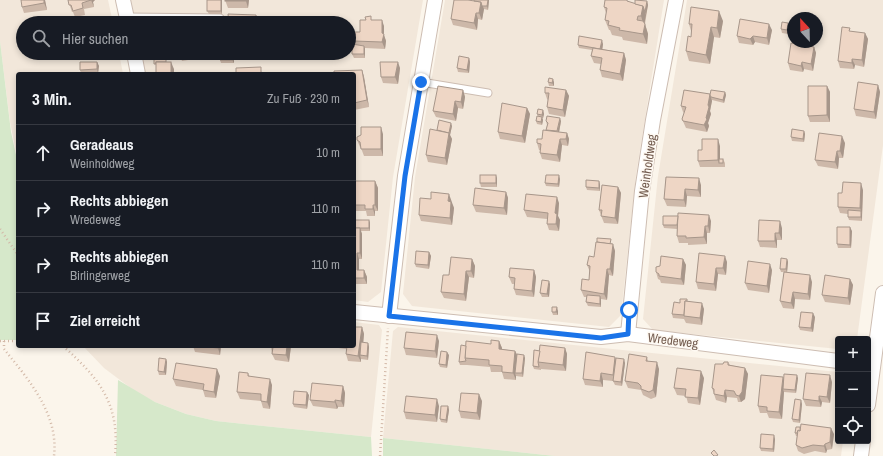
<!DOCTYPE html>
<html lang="de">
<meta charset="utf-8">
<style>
body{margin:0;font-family:"Archivo Narrow",sans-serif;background:#20242c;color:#f1f3f6}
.controls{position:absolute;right:12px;bottom:12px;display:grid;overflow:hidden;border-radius:4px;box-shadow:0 2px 6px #0003}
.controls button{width:36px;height:36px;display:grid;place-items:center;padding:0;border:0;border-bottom:1px solid #363941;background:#171b24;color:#f1f3f6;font:20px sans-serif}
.compass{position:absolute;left:787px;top:12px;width:36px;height:36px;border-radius:50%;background:#171b24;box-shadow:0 2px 6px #0003;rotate:338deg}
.stop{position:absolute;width:12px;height:12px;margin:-9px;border:3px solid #1a73e8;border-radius:50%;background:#fff}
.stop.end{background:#1a73e8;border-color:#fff;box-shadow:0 1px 4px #0008}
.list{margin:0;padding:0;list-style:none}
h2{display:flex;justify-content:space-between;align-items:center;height:52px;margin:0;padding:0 16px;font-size:17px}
h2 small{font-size:13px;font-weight:400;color:#9ea1a6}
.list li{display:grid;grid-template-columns:26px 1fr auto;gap:12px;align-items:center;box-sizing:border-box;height:56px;padding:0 16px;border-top:1px solid #363941}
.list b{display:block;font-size:15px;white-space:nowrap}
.list p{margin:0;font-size:13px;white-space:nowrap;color:#9ea1a6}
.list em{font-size:13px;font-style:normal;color:#9ea1a6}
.icon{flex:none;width:22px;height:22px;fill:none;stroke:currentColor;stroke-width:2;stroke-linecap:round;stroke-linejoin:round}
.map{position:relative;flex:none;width:883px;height:456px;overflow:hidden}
.search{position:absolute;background:#171b24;box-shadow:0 2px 6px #0003;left:16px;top:16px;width:340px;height:44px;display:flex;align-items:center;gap:10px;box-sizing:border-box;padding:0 14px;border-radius:22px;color:#9ea1a6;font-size:15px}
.panel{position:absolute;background:#171b24;box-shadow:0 2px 6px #0003;left:16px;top:72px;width:340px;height:276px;border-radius:4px}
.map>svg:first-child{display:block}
.residential{fill:#f2e7da;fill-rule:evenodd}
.green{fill:#d6e8ca}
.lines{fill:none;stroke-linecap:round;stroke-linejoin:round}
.lane-casing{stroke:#cdbdb2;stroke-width:9}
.street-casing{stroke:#cdbdb2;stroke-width:16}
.path{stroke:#d3b9a8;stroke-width:2.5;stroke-dasharray:1 3;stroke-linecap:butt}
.lane{stroke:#fff;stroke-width:7}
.street{stroke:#fff;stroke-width:14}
.wall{fill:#cdb8a9}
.shaded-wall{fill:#a7968a}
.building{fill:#eed6c5;stroke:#a7968a}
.route{stroke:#1a73e8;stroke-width:5}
.labels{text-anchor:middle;stroke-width:3;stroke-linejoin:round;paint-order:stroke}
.street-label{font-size:13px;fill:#745d50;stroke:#fef9f2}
</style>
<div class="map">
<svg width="883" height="456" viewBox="0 0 883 456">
<rect width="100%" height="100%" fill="#fbf5eb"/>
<!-- residential -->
<g class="residential">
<polygon points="0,0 108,0 113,23 23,23 23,53 119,53 123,74 18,74 18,162 10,122 0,41"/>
<polygon points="129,0 423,0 393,177 381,292 368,302 354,300 354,74 145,74 141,53 349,53 349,23 134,23"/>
<polygon points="445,0 664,0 636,175 621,315 609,327 412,306 403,294 415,177"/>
<path d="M687 0H883V145L857 339H838V349L653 330 643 319 658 176ZM793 18H817V42H793Z"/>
<polygon points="354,322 379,325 382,330 371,437 216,421 186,414 155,402 136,392 104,368 83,346 354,346"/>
<polygon points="398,327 838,372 838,441 843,441 841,456 555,456 383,438 393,331"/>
</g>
<!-- green -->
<g class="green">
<polygon points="0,41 11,132 18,164 18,340 0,340"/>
<polygon points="118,380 155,402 186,414 216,421 371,437 372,456 116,456"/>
<polygon points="383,438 555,456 383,456"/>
</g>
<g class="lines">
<!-- lane casing -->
<g class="lane-casing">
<g id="lane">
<polyline points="126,17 220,18"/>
<polyline points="421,82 488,93"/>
</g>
</g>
<!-- street casing -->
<g class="street-casing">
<g id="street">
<polyline points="123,0 128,23"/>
<polyline points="134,53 138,74"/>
<polyline points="354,312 601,337 628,334 838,361"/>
<polyline points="389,316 405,176 435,0"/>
<polyline points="628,334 642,191 653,120 676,0"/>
<polyline points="868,405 883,293"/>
<polyline points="861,456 863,441"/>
</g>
</g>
<!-- path -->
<g class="path">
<polyline points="0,229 18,255"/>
<polyline points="0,341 18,341"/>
<path d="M4 341V349C28 379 59 414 54 456"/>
<path d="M63 346C100 379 120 404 115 456"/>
<polyline points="380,456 388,328"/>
</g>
<!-- lane -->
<use href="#lane" class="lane"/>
<!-- street -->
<use href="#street" class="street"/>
</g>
<!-- wall -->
<g class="wall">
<polygon points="45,0 47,10 24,13 22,7"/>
<polygon points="68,0 95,0 93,2 94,7 84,9 85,15 75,17 73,12 72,12"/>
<polygon points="222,0 222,14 209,14 207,11"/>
<polygon points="225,0 249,0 248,8 228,8"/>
<polygon points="489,0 488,10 484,9 482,20 478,19 477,30 453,25 451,19 474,1"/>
<polygon points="647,1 648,5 645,24 648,34 647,44 623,40 622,37 612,35 610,30 609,30 605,20 606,13 604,7 628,2 635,4"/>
<polygon points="366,20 372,20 384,26 384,35 386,41 385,49 365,48 365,58 354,58 352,54 355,44 354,41 360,32"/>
<polygon points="723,21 720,38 714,37 710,64 689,61 686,51 691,37 691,31 689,24"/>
<polygon points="788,23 789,26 788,34 782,33 781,29"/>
<polygon points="772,30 769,45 755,42 753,45 739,43 737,36"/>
<polygon points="865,33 868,39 864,67 855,65 854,69 840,68 838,61"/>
<polygon points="792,42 806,42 805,45 814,47 816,53 813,71 804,69 803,72 790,70 788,63 792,43"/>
<polygon points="603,44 602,49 624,53 626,60 623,81 602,77 600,70 601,64 594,63 591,56 592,50 579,48 578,45"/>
<polygon points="77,53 93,53 77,54"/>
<polygon points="179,53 200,53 200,58 182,61"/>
<polygon points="219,53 246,53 246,56 234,56 234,63 221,63 220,60"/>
<polygon points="469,58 470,62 469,73 458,72 457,68"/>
<polygon points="97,62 99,66 98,73 81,73 80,70"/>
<polygon points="400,68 398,84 383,83 381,77"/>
<polygon points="362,70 364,77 369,107 354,110 354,74"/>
<polygon points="548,82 554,82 554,86 549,86"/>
<polygon points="878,85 880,92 876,119 856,116 854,109"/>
<polygon points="827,86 830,92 830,122 810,122 808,116"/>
<polygon points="463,90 465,97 463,109 458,108 456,121 436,117 433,111"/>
<polygon points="566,90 569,96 565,117 549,114 547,107 548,100 547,99 545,93"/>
<polygon points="725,92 726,95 724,103 712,100 710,111 711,114 708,123 709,126 707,132 686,128 682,119 684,113 683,112 681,106 710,94"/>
<polygon points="527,108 530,114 525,143 500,139 498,132"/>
<polygon points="543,110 544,114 543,118 542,118 543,120 542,125 537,124 536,121 538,116 537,114"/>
<polygon points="546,121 561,121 559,132 567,133 569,139 568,146 562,145 560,162 542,159 540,153 540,150 539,150 537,143 542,139 546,130 547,125"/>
<polygon points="452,126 450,135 452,139 447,165 428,162 426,155 437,130"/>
<polygon points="804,131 805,134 804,142 792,141 791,137"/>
<polygon points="383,134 383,156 364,156 361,148 360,147 357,140"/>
<polygon points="845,143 843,158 839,158 838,169 818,166 815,160"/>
<polygon points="720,146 720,159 723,159 725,163 725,167 700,167 698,161 702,150"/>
<polygon points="666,177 701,185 701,197 687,196 686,207 667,206 664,199"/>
<polygon points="497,178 497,187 481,187 480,183"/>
<polygon points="560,179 559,187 546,186 545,183"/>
<polygon points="354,181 375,181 378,188 378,211 375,211 375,216 367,216 366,211 354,211"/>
<polygon points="599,181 600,185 600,191 587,190 586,187"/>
<polygon points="618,187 621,193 618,224 604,223 599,210"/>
<polygon points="863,190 862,221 849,220 848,217 848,214 840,213 838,207 842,193"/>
<polygon points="506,192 508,198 507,215 476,212 473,205"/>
<polygon points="451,200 451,202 454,208 452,225 421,221 419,215"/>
<polygon points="559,203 558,216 560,220 559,231 549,230 547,224 547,219 527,217 524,210"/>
<polygon points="354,220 369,220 370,223 370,231 361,231 362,234 362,259 359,259 359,270 364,270 367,277 367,284 354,284"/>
<polygon points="711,221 710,233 707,233 707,244 688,245 688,243 679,243 677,236 677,229 664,228 663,225"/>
<polygon points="782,228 782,240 777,240 777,248 760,247 758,241"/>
<polygon points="852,231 851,248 838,248 837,244"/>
<polygon points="612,243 612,244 615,251 613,276 609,275 607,300 601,299 601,307 588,306 586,302 587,297 584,297 581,290 589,280 590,272 587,265 594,257"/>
<polygon points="429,252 431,256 429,269 416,267 415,264"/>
<polygon points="699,253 727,262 726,275 718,274 716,291 698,289 696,282"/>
<polygon points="472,259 475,266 474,278 469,277 466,301 444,298 441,292 449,275"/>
<polygon points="683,259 686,265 684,285 661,283 660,280 658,279 656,272"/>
<polygon points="787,259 788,262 787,272 812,282 810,300 795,299 794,309 783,308 780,301 784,272 781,272 780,269"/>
<polygon points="534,270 536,277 534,297 516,295 514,289 514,284 512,284 509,277"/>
<polygon points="772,270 769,293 748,290 745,283"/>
<polygon points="850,279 853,285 850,305 825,302 822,295"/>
<polygon points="550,284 549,297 542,297 540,293"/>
<polygon points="687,299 687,301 704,309 702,325 686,323 684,319 673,318 672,314 680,303"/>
<polygon points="558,311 558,315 553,315 552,312"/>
<polygon points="815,317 813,332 800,330 799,327"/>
<polygon points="362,327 364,334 363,343 368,343 369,347 368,360 361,359 361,362 348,361 346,354 346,349 331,347 331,346 354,346"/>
<polygon points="439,341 437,358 406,355 404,348"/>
<polygon points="499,341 502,348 502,349 515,351 517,354 525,358 523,377 516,376 516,380 504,379 502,372 491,372 490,367 467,365 460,365 459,362 466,346 491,344"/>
<polygon points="193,346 221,346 220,355 195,352"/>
<polygon points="271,346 291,346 289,362 275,360 272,354"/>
<polygon points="565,348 567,354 566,371 541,369 541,370 534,369 533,366 540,351"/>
<polygon points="449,355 447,368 440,367 439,364"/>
<polygon points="647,357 648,361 659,369 656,397 651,399 643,395 641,390 628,388 625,381"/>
<polygon points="166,359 167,362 166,375 159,375 158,371"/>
<polygon points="616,360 625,363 622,386 615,385 613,381 603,380 603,387 585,385 583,379"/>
<polygon points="728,362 730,365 745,368 748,374 745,399 741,402 738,402 737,398 727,397 726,403 716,400 712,388"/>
<polygon points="248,373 250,377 272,385 270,409 263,408 261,401 240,399 237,392"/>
<polygon points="220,376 216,398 205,397 203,390 176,386 173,379"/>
<polygon points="704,378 700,405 688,403 686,396 677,395 674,388"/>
<polygon points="798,378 796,393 784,392 782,419 769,418 767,413 760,413 758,406 783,379"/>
<polygon points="832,382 830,403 822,402 821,407 806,406 803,399"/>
<polygon points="343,386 345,393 344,407 338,407 337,409 313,406 310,400"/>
<polygon points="309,395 307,409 294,407 293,404"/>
<polygon points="482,401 480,420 461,418 459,411"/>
<polygon points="802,404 800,423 793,422 792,419"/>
<polygon points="439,406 437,422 406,419 404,412"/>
<polygon points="448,406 449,410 447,423 441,422 440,419"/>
<polygon points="795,433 834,434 832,449 827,450 826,453 815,451 804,454 798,451 796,445 797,436 796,436"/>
<polygon points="775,439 774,452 761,451 760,448"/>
</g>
<!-- shaded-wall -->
<g class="shaded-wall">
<polygon points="44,0 45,0 47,10 44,3"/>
<polygon points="91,0 95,0 93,2 94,7"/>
<polygon points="221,0 222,0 222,14 221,11"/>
<polygon points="246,0 249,0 248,8 246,1"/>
<polygon points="488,0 489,0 488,10 487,6"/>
<polygon points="647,1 648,5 646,15 645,12"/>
<polygon points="481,2 484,9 482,20 479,13"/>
<polygon points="643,6 646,15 644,26 641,16"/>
<polygon points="719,11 723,21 720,38 717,28"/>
<polygon points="476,13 478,19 477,30 474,23"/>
<polygon points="256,15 259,21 259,23 256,23"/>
<polygon points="382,20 384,26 384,35 386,41 385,49 382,42"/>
<polygon points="788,23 789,26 788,34 787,30"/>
<polygon points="645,24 648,34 647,44 643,34"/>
<polygon points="769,24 772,30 769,45 767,38"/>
<polygon points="711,27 714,37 710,64 706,55"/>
<polygon points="865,33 868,39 864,67 862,60"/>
<polygon points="753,36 755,42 753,45 750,39"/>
<polygon points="602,40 603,44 602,52 600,49"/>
<polygon points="364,46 365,49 365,58 364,54"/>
<polygon points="814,47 816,53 813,71 811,64"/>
<polygon points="232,53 234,56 234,63 232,60"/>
<polygon points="624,53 626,60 623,81 620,74"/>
<polygon points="469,58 470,62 469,73 467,70"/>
<polygon points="852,59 855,65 854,69 852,63"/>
<polygon points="97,62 99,66 98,73 97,69"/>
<polygon points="171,62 174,69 174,74 171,74"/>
<polygon points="398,62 400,68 398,84 395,77"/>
<polygon points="802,62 804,69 803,72 801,66"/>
<polygon points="362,70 364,77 369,107 367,100"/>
<polygon points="553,79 554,82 554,86 552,83"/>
<polygon points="878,85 880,92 876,119 874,112"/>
<polygon points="827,86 830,92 830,122 827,115"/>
<polygon points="463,90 465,97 463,109 461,102"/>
<polygon points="566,90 569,96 565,117 563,110"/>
<polygon points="725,92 726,95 724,103 723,100"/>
<polygon points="710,94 712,101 710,111 711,114 708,123 709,126 707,132 704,125"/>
<polygon points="455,101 458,108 456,121 453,114"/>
<polygon points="527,108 530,114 525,143 522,136"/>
<polygon points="543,110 544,114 543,118 542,115"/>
<polygon points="542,117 543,120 542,125 541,122"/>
<polygon points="560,118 561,121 558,138 557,134"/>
<polygon points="451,123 452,126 450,135 452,139 447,165 445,158"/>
<polygon points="381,127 383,134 383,156 381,149"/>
<polygon points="804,131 805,134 804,142 803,139"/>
<polygon points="567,133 569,139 568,146 566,139"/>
<polygon points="842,136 845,143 843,158 840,151"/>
<polygon points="560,139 562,145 560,162 557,155"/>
<polygon points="718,139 720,146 720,163 719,163 718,160"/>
<polygon points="837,151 839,158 838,169 835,162"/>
<polygon points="496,175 497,178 497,187 496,183"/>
<polygon points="559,175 560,179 559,187 558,184"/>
<polygon points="699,178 701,185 701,197 698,190"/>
<polygon points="375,181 378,188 378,211 375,205"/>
<polygon points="599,181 600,185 600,191 599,188"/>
<polygon points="861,183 863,190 862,214 860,208"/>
<polygon points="618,187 621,193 618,224 615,218"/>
<polygon points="685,189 687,196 686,207 684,200"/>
<polygon points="506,192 508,198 507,215 504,208"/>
<polygon points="449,194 454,208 452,225 450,218 448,201"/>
<polygon points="557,197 559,203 558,216 560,220 559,231 556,224 555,213"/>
<polygon points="373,205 375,211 375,216 373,209"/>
<polygon points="861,211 862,214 862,221 861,217"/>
<polygon points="709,215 711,221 710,233 708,226"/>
<polygon points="369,220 370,223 370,231 369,228"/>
<polygon points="780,221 782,228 782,240 779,233"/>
<polygon points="705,226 707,233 707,244 704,237"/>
<polygon points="850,227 852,231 851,248 850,245"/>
<polygon points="360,228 362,234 362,259 360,253"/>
<polygon points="775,233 777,240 777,248 775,241"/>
<polygon points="613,244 615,251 613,276 610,269"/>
<polygon points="429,252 431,256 429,269 428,265"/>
<polygon points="357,253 359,259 359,277 357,270"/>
<polygon points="725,256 727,262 726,275 723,268"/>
<polygon points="472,259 475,266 474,278 471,271"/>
<polygon points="683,259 686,265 684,285 681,279"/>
<polygon points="787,259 788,262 787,273 786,269"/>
<polygon points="770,264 772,270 769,293 767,286"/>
<polygon points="716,268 718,274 716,291 714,284"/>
<polygon points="607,269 609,275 607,300 604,294"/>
<polygon points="364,270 367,277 367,284 364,278"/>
<polygon points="534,270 536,277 534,297 532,291"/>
<polygon points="466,271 469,277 466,301 464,294"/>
<polygon points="810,275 812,282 810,300 808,294"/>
<polygon points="850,279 853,285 850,305 848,298"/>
<polygon points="549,281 550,284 549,297 547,294"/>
<polygon points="793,292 795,299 794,309 791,303"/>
<polygon points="600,296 601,300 601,307 600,304"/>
<polygon points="702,303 704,309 702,325 700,318"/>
<polygon points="557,307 558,311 558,315 556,312"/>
<polygon points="813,313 815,317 813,332 811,328"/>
<polygon points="362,327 364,334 362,356 360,355 361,359 361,362 358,356"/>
<polygon points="437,335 439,341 437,358 435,351"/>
<polygon points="499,341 502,348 501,356 499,349"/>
<polygon points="368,343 369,347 368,360 367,356"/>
<polygon points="218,346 221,346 220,355 218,348"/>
<polygon points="287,346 291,346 289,362 286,355"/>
<polygon points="565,348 567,354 566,371 563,365"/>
<polygon points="515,351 518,357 515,373 516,376 516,380 513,373"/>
<polygon points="447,352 449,355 447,368 446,365"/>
<polygon points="524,355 525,358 523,377 522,373"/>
<polygon points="615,357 617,364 615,381 613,375"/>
<polygon points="166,359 167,362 166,375 164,372"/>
<polygon points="624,359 625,363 622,386 621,382"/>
<polygon points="657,362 659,369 656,397 653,390"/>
<polygon points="745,368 748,374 745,399 741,402 739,396"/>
<polygon points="217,369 220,376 216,398 214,392"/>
<polygon points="701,371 704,378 700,405 698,398"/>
<polygon points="601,373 603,380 603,387 600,381"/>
<polygon points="797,375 798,378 796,393 795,390"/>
<polygon points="830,375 832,382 830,403 827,397"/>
<polygon points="783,377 785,384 783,389 784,392 782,419 779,412"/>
<polygon points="270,379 272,385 270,409 267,402"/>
<polygon points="343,386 345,393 344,407 341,401"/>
<polygon points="725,390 727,397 726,403 724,396"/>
<polygon points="307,392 309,395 307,409 306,405"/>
<polygon points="479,394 482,401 480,420 477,413"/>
<polygon points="819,396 822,402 821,407 819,401"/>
<polygon points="437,399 439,406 437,422 435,415"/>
<polygon points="335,400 338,407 337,409 335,402"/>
<polygon points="801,400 802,404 800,423 799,420"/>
<polygon points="448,406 449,410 447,423 446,420"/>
<polygon points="831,428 834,434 832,449 830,442"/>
<polygon points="774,435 775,439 774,452 773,449"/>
<polygon points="825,444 827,450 826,453 824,446"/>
</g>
<!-- building -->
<g class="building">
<polygon points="21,0 44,0 44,3 22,7"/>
<polygon points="68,0 91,0 82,3 83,8 73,11 71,5 69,5"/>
<rect x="207" y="0" width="14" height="11"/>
<rect x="225" y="0" width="21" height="1"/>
<polygon points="454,0 468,0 481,2 479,13 476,13 474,23 451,19"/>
<polygon points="474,0 488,0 487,6 482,6 481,2 474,1"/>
<polygon points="605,0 627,0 627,1 643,6 641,16 638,16 637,20 643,21 645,24 643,34 619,30 620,28 608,25 609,21 605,20 607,8 604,7"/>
<polygon points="635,0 647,1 645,12 643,6 635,4"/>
<polygon points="691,7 719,11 717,28 711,27 706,55 686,51 688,36 691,37 692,24 689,24"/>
<polygon points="228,14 256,15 256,23 229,23"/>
<polygon points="371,16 371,20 382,20 382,33 384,34 382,42 354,41 354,32 360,32 360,20 366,20 365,17"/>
<polygon points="307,18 329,18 328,23 307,23"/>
<polygon points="740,19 769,24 767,38 753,36 750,39 737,36"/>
<polygon points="782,22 788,23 787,30 781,29"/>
<polygon points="842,27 850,28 849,31 865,33 862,60 852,59 852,63 838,61"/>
<polygon points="793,34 793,42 804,42 804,44 792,42"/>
<polygon points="579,36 602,40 600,49 578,45"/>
<polygon points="791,43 814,47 811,64 802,62 801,66 788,63"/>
<polygon points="352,44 364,46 364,54 352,54"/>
<polygon points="593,48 624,53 620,74 600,70 602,58 591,56"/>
<polygon points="219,53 232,53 232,60 220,60"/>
<polygon points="459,56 469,58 467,70 457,68"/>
<polygon points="154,58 166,58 166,62 156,62 156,64 154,64"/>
<polygon points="80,62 97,62 97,69 80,70"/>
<rect x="156" y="62" width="15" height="12"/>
<polygon points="380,62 398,62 395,77 381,77"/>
<polygon points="261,67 261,72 264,74 236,74 236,68"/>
<polygon points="362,70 367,100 354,103 354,74 334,74 334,71"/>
<polygon points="549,78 553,79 552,83 548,82"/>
<polygon points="858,82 878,85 874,112 854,109"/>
<polygon points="438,86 463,90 461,102 455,101 453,114 433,111"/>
<polygon points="808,86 827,86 827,115 808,116"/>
<polygon points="545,87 566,90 563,110 547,107 549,93 545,93"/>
<polygon points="684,90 710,94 708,105 709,107 706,118 707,119 704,125 683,121 682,119 686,107 681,106"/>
<polygon points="711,90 725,92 723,100 711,97 710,95"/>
<polygon points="502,103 527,108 522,136 498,132"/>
<polygon points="538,109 543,110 542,115 537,114"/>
<polygon points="537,116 542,117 541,122 536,121"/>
<polygon points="547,116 560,118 557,131 546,130 548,123 546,121"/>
<polygon points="439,120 451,123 449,133 437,130"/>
<polygon points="361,127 381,127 381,149 361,149 360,142 357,140 357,137 361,135"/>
<polygon points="430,129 449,133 445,158 426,155"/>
<polygon points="792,129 804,131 803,139 791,137"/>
<polygon points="543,130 567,133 566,139 560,139 557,155 540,153 541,144 537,143 537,139 542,139"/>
<polygon points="819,133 842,136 840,151 837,151 835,162 815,160"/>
<polygon points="702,139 718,139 718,160 698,161 698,150 702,150"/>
<rect x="719" y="159" width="4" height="4"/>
<rect x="480" y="175" width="16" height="8"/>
<polygon points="546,175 559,175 558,184 545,183"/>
<polygon points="666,177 699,178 698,190 685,189 684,200 664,199"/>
<polygon points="586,180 599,181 599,188 586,187"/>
<polygon points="354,181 375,181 375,205 373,205 373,209 365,209 365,205 354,205"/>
<polygon points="843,182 861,183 860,208 838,207 838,193 842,193"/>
<polygon points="602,185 618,187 615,218 601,216 602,210 599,210"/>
<polygon points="475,188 506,192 504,208 473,205"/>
<polygon points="431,192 449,194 448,201 451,202 450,218 419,215 420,198 431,199"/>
<polygon points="526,194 557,197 555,213 557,214 556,224 547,224 548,213 524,210"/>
<polygon points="848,210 861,211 861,217 848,217"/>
<polygon points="678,213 709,215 708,226 705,226 704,237 686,238 686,236 677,236"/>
<polygon points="663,216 678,216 677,225 663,225"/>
<rect x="354" y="220" width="15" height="8"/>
<polygon points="759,220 780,221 779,233 775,233 775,241 758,241"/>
<polygon points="837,227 850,227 850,245 837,244"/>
<polygon points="354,228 360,228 360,253 357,253 357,270 364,270 364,278 354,278"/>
<polygon points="597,238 611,239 610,244 597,242"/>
<polygon points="596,242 613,244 610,269 607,269 604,294 581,290 582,279 589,280 590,266 587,265 589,256 594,257"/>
<polygon points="416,251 429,252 428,265 415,264"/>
<polygon points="699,253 725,256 723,268 716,268 714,284 696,282"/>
<polygon points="661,256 683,259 681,279 659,276 659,274 656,272 656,267 660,266"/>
<polygon points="451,257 472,259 471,271 466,271 464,294 441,292 443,275 449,275"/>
<polygon points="781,258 787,259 786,269 780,269"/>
<polygon points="748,261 770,264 767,286 745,283"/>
<polygon points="510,268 534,270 532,291 514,289 515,278 509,277"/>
<polygon points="784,272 810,275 808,294 793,292 791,303 780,301"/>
<polygon points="825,275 850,279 848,298 822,295"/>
<polygon points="542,280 549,281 547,294 540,293"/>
<polygon points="587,295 600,296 600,304 586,302"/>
<polygon points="680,299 687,299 687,301 685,301 684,315 672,314 674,302 680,303"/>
<polygon points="685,301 702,303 700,318 684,316"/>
<polygon points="552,307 557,307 556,312 552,312"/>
<polygon points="801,312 813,313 811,328 799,327"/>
<polygon points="354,327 362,327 358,356 346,354 347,346 354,346"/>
<polygon points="406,332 437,335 435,351 404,348"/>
<polygon points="491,340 499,341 499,349 515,351 513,373 502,372 502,366 489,365 489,360 465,358 466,341 491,344"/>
<polygon points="361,342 368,343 367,356 360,355"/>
<polygon points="461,345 466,346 465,358 466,361 459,362"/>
<polygon points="540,345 565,348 563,365 538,362"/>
<polygon points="198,346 218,346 218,348"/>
<polygon points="271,346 287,346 286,355 272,354 273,347 271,347"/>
<polygon points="534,350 540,351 538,362 539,367 533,366"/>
<polygon points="441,351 447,352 446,365 439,364"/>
<polygon points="586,352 615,357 613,375 601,373 600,381 583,379"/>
<polygon points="517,354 524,355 522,373 515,373"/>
<polygon points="629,354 647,357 646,361 657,362 653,390 649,392 641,389 641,386 638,383 625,381"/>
<polygon points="159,358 166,359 164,372 158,371"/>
<polygon points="616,358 624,359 621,382 613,381"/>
<polygon points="724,362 728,362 728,365 745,368 742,392 739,396 736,395 734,391 725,390 724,396 714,394 714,389 712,388 715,364 723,364"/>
<polygon points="176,363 217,369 214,392 203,390 204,384 173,379"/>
<polygon points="677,368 701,371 698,398 685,397 686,389 674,388"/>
<polygon points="239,372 248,373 248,376 270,379 267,402 261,401 261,394 237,392"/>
<polygon points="806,373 830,375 827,397 819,396 819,401 803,399"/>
<polygon points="784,374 797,375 795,390 783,389"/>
<polygon points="761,375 783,377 779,412 767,411 767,407 758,406"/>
<polygon points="312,383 343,386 341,401 335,400 335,402 310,400"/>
<polygon points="294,391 307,392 306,405 293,404"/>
<polygon points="461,393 479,394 477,413 459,411"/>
<polygon points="406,396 437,399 435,415 404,412"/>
<polygon points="795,399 801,400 799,420 792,419"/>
<polygon points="441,406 448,406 446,420 440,419"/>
<polygon points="801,424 831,428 830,442 825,444 824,446 813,445 802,448 796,445 798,430 800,431"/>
<polygon points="796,427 800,427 800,431 798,430 797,433 795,433"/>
<polygon points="761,434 774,435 773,449 760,448"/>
<polygon points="714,450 718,455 716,456 714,456 711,453"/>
</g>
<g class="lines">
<!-- route -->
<polyline class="route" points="421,82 405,176 389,316 601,338 628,334 629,310"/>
</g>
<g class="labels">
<!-- street labels -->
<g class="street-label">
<text transform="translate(647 166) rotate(-82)" y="5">Weinholdweg</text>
<text transform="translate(673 340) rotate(7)" y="5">Wredeweg</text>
</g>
</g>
</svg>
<div class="controls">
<button>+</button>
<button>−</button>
<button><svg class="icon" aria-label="locate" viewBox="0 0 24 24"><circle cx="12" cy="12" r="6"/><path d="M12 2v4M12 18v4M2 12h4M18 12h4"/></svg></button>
</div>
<svg class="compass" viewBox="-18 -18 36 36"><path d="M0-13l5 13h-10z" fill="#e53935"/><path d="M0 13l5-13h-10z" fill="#9ea1a6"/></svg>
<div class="stop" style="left:629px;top:310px"></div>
<div class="stop end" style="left:421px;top:82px"></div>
<div class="search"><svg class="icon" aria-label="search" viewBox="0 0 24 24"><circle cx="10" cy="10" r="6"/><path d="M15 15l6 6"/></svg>Hier suchen</div>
<section class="panel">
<h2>3 Min.<small>Zu Fuß · 230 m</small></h2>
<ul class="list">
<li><svg class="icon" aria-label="ahead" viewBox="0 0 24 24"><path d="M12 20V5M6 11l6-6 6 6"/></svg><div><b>Geradeaus</b><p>Weinholdweg</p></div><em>10 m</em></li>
<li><svg class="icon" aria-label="right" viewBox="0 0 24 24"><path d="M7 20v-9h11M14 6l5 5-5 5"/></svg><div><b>Rechts abbiegen</b><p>Wredeweg</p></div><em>110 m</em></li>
<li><svg class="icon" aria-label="right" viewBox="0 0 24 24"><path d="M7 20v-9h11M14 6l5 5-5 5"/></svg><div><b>Rechts abbiegen</b><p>Birlingerweg</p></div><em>110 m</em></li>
<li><svg class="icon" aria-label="arrive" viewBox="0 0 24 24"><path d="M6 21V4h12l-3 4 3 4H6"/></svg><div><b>Ziel erreicht</b></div></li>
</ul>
</section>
</div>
